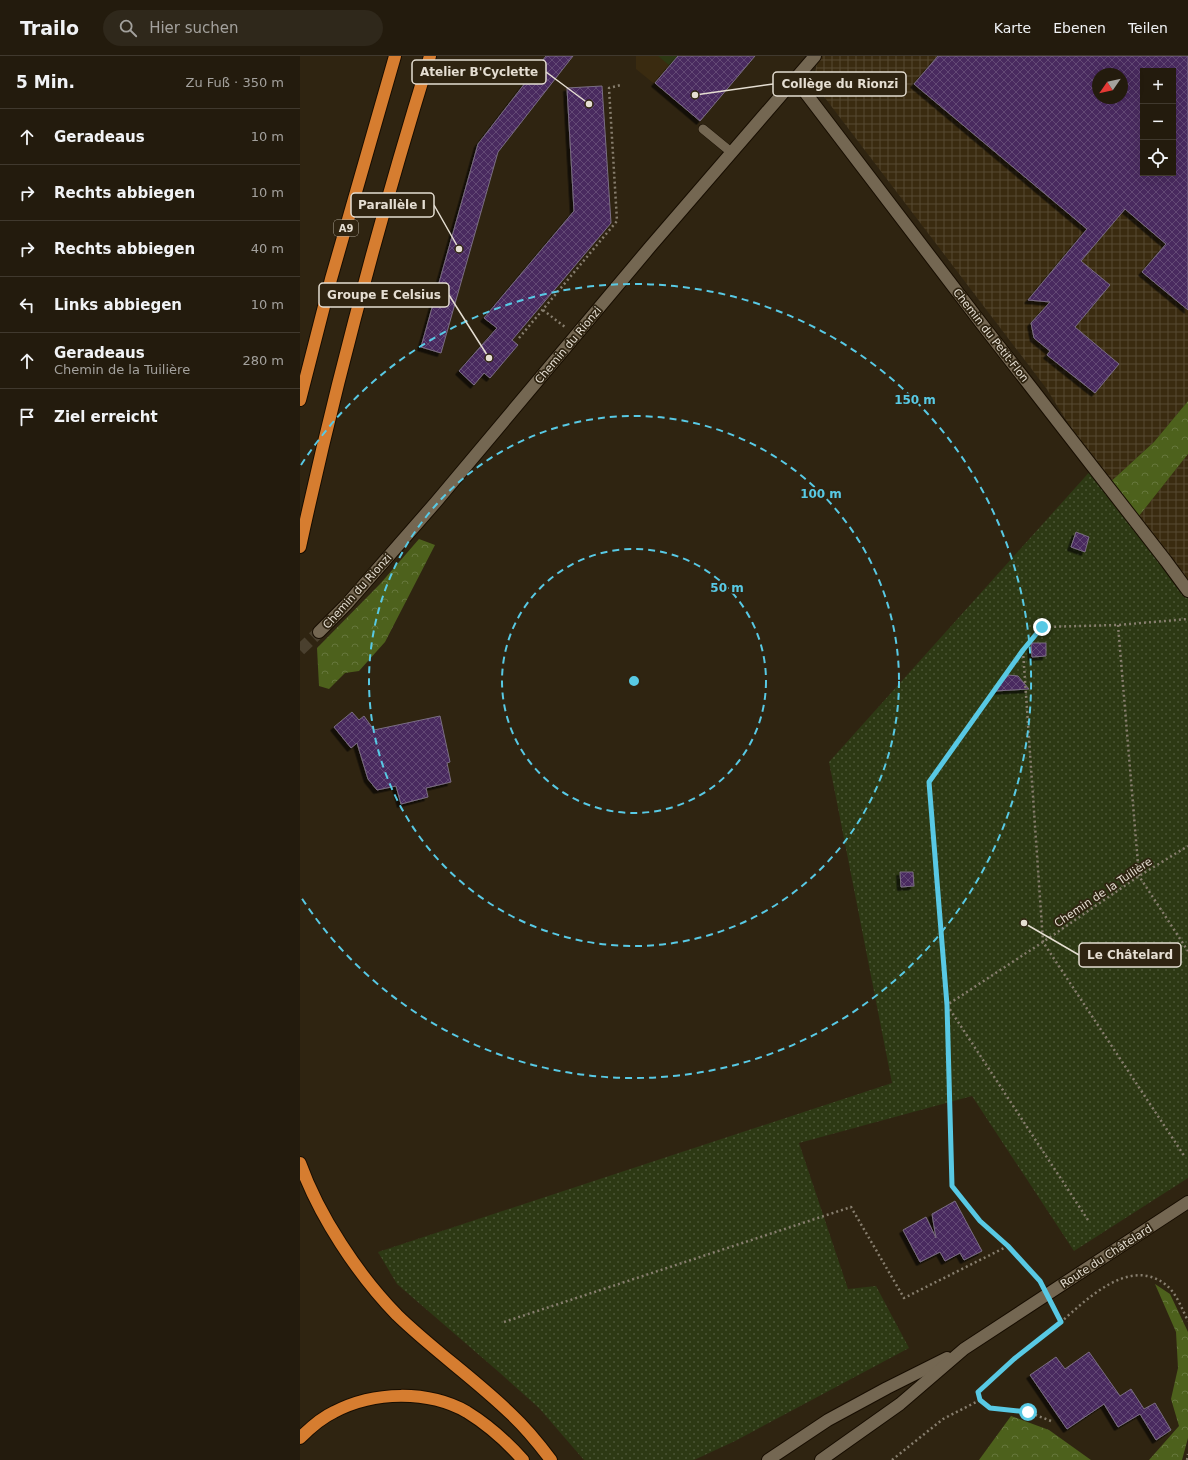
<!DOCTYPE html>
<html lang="de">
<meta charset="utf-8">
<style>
body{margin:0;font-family:"DejaVu Sans",sans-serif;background:#2f281b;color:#f1f3f6}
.controls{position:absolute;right:12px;top:12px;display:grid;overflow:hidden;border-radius:0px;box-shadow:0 4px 16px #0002}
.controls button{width:36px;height:36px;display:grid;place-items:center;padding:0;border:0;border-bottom:1px solid #40392e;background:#231b0d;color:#f1f3f6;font:20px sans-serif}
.compass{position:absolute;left:792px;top:12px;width:36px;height:36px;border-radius:50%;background:#231b0d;box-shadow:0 4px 16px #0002;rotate:236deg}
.stop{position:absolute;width:12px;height:12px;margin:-9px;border:3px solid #58c9e4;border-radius:50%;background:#fff}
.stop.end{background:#58c9e4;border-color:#fff;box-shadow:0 1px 4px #0008}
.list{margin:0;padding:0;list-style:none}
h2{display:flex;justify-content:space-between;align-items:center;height:52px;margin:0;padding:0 16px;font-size:17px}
h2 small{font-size:13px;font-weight:400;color:#a3a19d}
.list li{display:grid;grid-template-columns:26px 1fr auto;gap:12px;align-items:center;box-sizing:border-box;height:56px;padding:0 16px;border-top:1px solid #40392e}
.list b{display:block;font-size:15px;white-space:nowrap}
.list p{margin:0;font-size:13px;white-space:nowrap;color:#a3a19d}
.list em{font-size:13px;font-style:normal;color:#a3a19d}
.icon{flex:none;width:22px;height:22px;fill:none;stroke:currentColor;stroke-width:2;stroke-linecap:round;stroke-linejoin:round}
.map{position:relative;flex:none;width:888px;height:1404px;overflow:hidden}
header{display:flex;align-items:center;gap:24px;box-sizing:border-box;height:56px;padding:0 20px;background:#231b0d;border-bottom:1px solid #40392e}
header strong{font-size:19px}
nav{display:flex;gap:22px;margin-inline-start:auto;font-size:14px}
.search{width:280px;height:36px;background:#2f281b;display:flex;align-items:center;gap:10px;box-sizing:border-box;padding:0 14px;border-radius:22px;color:#a3a19d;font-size:15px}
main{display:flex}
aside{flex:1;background:#231b0d}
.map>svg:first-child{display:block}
.built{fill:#3a2b10}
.industrial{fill:url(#industrial-grid);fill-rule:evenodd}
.green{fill:url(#green-dots)}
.forest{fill:url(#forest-crowns)}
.pitch{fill:#2d3914}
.building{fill:url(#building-cross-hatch);stroke:#7a6e83;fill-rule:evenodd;filter:url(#shadow)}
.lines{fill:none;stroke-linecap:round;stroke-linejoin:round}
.tertiary-tunnel{stroke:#4a402e;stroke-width:12;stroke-dasharray:12 6;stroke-linecap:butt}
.service-casing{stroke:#170d00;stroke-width:10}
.minor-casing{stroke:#170d00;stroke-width:14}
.tertiary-casing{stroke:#170d00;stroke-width:14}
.secondary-casing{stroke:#170d00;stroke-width:14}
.motorway-casing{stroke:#170d00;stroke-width:14}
.path{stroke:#877e6e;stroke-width:2.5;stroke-dasharray:2 3;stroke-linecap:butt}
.service{stroke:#746752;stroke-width:9}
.minor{stroke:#746752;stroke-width:12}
.tertiary{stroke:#746752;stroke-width:12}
.secondary{stroke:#746752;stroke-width:12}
.motorway{stroke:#d67d30;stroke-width:12}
.route{stroke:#58c9e4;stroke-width:5}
.ring{fill:none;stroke:#58c9e4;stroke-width:2;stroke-dasharray:7 5}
.labels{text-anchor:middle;stroke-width:3.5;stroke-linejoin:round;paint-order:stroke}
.shield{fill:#2f2411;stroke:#aea698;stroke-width:1}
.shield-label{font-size:10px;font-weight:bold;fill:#e5ded2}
.street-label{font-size:11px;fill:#e5ded2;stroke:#2f2411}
.centre{fill:#58c9e4;stroke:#2f2411;stroke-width:2}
.ring-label{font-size:12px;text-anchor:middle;font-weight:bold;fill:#58c9e4;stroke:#2f2411;stroke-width:3.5;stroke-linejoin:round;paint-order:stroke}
.leader{fill:none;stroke:#e5ded2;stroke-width:1.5}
.callout-dot{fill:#e5ded2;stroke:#2f2411;stroke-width:1.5}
.callout{fill:#2f2411;stroke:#e5ded2;stroke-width:1.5}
.callout-label{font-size:12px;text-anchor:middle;font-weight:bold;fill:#e5ded2}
</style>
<header>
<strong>Trailo</strong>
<div class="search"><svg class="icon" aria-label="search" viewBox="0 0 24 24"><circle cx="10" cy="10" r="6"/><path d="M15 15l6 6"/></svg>Hier suchen</div>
<nav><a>Karte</a><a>Ebenen</a><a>Teilen</a></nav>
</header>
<main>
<aside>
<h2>5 Min.<small>Zu Fuß · 350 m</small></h2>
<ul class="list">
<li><svg class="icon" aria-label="ahead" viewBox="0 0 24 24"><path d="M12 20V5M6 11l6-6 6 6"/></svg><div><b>Geradeaus</b></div><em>10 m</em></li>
<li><svg class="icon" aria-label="right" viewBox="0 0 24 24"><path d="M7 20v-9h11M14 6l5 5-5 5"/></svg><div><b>Rechts abbiegen</b></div><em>10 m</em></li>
<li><svg class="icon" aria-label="right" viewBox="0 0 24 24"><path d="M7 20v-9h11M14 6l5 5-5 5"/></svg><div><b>Rechts abbiegen</b></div><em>40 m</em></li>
<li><svg class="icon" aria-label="left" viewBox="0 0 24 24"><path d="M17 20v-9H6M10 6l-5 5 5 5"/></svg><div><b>Links abbiegen</b></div><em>10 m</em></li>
<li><svg class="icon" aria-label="ahead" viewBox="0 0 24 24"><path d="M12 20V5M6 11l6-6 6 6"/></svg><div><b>Geradeaus</b><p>Chemin de la Tuilière</p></div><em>280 m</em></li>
<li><svg class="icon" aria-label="arrive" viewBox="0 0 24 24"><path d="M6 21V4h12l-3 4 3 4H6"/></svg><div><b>Ziel erreicht</b></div></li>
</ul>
</aside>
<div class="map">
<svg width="888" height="1404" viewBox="0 0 888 1404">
<defs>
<pattern id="industrial-grid" width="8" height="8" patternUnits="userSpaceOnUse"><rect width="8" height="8" fill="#3a2b10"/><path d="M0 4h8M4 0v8" fill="none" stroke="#564932"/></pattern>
<pattern id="green-dots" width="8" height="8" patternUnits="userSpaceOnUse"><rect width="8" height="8" fill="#2d3914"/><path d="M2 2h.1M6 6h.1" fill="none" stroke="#4b5535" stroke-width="1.8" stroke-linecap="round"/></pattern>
<pattern id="forest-crowns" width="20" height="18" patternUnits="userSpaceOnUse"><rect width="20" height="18" fill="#4d611c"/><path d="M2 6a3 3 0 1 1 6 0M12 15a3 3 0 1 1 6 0" fill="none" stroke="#66773c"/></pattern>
<pattern id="building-cross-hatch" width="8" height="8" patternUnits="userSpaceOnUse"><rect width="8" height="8" fill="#4a295e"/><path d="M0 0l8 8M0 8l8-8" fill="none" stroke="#644874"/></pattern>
<filter id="shadow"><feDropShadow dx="-3.5" dy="3.5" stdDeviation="0" flood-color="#0009"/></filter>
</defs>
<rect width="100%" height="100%" fill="#2f2411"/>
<!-- built -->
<polygon class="built" points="336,0 455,0 400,65 336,13"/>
<!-- industrial -->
<g class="industrial">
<path d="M522 0H888V345L854 386 807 429 746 332 519 34 514 23 517 6ZM843 15H873V117H843ZM798 18H822V42H798Z"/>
<polygon points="888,398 888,535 835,465"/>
</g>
<!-- green -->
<polygon class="green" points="793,412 888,535 888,1122 774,1195 672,1040 499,1087 548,1233 576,1230 609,1292 435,1385 394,1404 284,1404 239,1352 200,1317 97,1228 78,1196 592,1027 529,706"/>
<!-- forest -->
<g class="forest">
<polygon points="888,345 888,398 835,465 807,429 854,386"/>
<polygon points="119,483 135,489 85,586 59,615 45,617 29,633 19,630 17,592 80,528"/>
<polygon points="855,1228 870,1238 888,1276 888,1382 882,1404 849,1404 879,1370 871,1343 878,1312 876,1276"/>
<polygon points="711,1360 749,1374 791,1404 679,1404"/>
</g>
<!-- pitch -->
<polygon class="pitch" points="358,0 378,0 370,10"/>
<!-- building -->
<g class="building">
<polygon points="246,0 273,0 198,96 141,297 121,291 178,88"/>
<polygon points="378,0 455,0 400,65 355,27"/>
<path d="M638 0H888V254L842 216 866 188 825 153 781 205 810 229 775 271 819 308 795 337 747 299 750 295 734 282 731 267 750 246 728 244 787 173 614 28ZM843 15H873V117H843ZM798 18H822V42H798Z"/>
<polygon points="302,30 311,167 212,284 218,289 190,322 184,317 174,329 159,315 197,272 184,262 274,155 267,32"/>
<polygon points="776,476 789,481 785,496 771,491"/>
<polygon points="731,587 746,587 746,600 732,601"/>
<polygon points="708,619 718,620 729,633 695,635"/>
<polygon points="52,656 59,664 64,660 74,674 140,660 150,706 147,707 151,726 126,732 128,741 101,748 96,730 77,734 68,723 57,687 51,692 34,671"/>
<polygon points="600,816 613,816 614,830 601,831"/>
<polygon points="655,1145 682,1195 664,1204 660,1197 645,1205 640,1196 620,1206 603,1174 626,1161 636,1182 632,1158"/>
<polygon points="789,1296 820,1340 831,1333 844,1353 855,1347 871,1374 856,1384 840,1358 818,1371 804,1348 767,1373 730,1319 756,1301 765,1313"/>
</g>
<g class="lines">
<!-- tertiary-tunnel -->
<polyline class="tertiary-tunnel" points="0,594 19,576"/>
<!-- service casing -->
<g class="service-casing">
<polyline id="service" points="403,73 431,96"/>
</g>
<!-- minor casing -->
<g class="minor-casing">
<polyline id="minor" points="495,23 681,267 866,505 888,535"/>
</g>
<!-- tertiary casing -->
<g class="tertiary-casing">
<polyline id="tertiary" points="19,576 46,549 136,446 350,191 515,0"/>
</g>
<!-- secondary casing -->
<g class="secondary-casing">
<g id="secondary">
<polyline points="468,1404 528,1364 587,1332 647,1302"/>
<polyline points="521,1404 600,1348 664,1293 888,1146"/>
</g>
</g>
<!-- motorway casing -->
<g class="motorway-casing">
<g id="motorway">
<polyline points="0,344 31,223 95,0"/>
<path d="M0 491C36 325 80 162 130 0"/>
<path d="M0 1107C19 1160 58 1219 97 1259 133 1294 175 1323 211 1358 226 1372 239 1388 251 1404"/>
<path d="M0 1382C10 1372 21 1362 34 1356 74 1335 128 1334 167 1356 188 1369 207 1386 223 1404"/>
</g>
</g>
<!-- path -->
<g class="path">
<polyline points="243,254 265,271"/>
<polyline points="219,282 317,165 309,32 321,29"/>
<polyline points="818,569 839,820 888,895"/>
<polyline points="723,595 743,886 885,1101"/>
<polyline points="788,1164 647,949 743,886 839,820 888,790"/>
<polyline points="741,1226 708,1190 680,1165 652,1130 647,949 629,726 723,594 742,571 818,569 888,563"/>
<path d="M754 1252 761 1266C787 1243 829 1201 865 1228 876 1236 882 1253 888 1265"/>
<polyline points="204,1266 551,1151 604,1242 708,1190"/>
<polyline points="751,1365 728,1356 690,1352 680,1344 678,1336 714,1303 761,1266"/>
<polyline points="592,1404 643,1363 680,1344"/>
<polyline points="887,1404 888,1398"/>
</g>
<!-- service -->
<use href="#service" class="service"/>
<!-- minor -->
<use href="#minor" class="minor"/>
<!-- tertiary -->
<use href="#tertiary" class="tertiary"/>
<!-- secondary -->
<use href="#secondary" class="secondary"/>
<!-- motorway -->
<use href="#motorway" class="motorway"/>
</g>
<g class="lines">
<!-- route -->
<polyline class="route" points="728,1356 690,1352 680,1344 678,1336 714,1303 761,1266 740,1225 708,1190 680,1165 652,1130 647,949 629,726 723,594 742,571"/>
</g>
<!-- distance rings -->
<g class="ring">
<circle cx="334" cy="625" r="132"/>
<circle cx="334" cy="625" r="265"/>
<path d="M1 409A397 397 0 1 1 1 841"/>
</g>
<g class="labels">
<!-- shield labels -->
<rect class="shield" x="34" y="164" width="24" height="16" rx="3"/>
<g class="shield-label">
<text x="46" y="176">A9</text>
</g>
<!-- street labels -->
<g class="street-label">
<text transform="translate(691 279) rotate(52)" y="4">Chemin du Petit-Flon</text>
<text transform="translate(268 289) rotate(-50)" y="4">Chemin du Rionzi</text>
<text transform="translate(57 535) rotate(-48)" y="4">Chemin du Rionzi</text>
<text transform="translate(803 836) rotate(-34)" y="4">Chemin de la Tuilière</text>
<text transform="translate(806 1200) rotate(-33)" y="4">Route du Châtelard</text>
</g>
</g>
<circle cx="334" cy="625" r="6" class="centre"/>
<g class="ring-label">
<text x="615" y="348">150 m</text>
<text x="521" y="442">100 m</text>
<text x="427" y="536">50 m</text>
</g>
<!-- callouts -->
<path class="leader" d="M289 48L246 16M395 39L473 28M159 193L134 149M189 302L149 239M724 867L779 899"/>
<g class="callout-dot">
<circle cx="289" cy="48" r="4"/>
<circle cx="395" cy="39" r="4"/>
<circle cx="159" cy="193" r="4"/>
<circle cx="189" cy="302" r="4"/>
<circle cx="724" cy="867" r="4"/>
</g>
<g class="callout">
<rect x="112" y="4" width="134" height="24" rx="4"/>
<rect x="473" y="16" width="133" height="24" rx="4"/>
<rect x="51" y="137" width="83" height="24" rx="4"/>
<rect x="19" y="227" width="130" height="24" rx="4"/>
<rect x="779" y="887" width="102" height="24" rx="4"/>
</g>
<g class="callout-label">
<text x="179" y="20">Atelier B'Cyclette</text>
<text x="540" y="32">Collège du Rionzi</text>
<text x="92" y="153">Parallèle I</text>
<text x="84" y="243">Groupe E Celsius</text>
<text x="830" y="903">Le Châtelard</text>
</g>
</svg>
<div class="controls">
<button>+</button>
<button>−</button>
<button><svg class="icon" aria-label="locate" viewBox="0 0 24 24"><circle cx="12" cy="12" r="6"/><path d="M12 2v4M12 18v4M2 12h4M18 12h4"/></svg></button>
</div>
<svg class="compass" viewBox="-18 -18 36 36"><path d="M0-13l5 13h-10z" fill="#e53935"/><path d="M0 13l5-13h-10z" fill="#a3a19d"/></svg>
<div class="stop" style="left:728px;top:1356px"></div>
<div class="stop end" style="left:742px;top:571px"></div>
</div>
</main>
